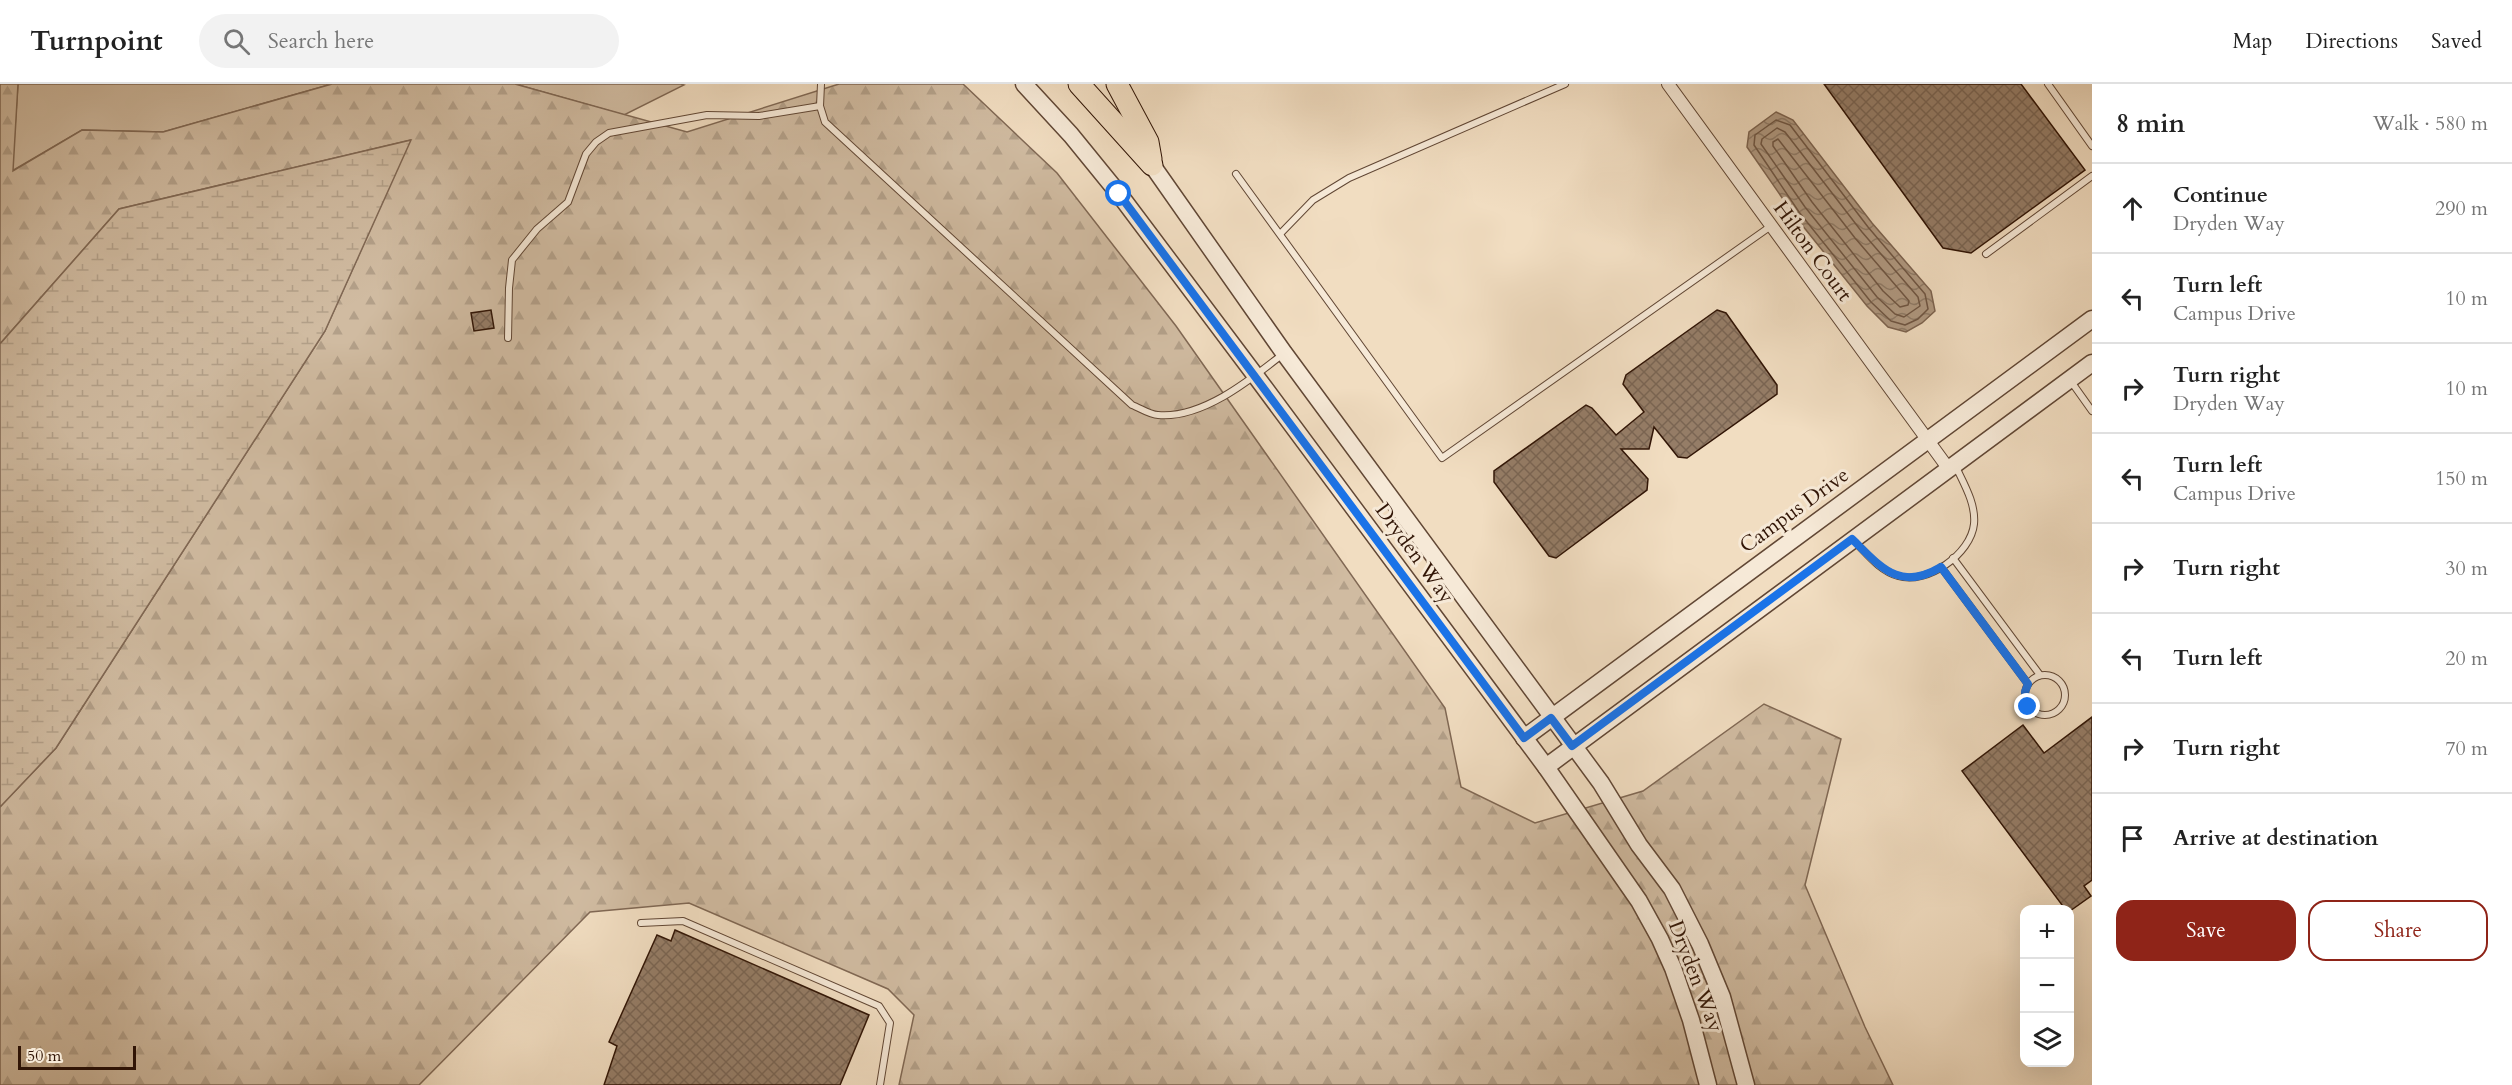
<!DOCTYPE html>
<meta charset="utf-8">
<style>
body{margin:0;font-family:Cardo,serif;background:#f2f2f2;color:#222}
.controls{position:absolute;right:18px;bottom:18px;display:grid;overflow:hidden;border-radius:12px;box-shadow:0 6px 24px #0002}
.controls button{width:54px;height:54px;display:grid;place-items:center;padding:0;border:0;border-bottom:2px solid #e0e0e0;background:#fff;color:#222;font:30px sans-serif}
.scale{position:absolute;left:18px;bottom:15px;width:118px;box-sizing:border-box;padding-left:6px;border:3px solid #311506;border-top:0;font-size:16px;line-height:21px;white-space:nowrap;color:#311506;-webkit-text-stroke:4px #f6e9d7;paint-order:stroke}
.stop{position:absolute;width:18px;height:18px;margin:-14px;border:4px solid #1a73e8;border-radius:50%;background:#fff}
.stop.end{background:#1a73e8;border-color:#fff;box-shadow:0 2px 6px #0008}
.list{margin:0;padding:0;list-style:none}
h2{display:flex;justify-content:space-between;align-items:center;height:78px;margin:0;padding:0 24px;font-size:26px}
h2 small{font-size:20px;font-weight:400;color:#767676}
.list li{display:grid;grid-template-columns:39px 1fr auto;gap:18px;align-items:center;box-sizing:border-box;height:90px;padding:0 24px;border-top:2px solid #e0e0e0}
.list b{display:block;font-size:22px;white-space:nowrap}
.list p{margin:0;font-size:20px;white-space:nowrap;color:#767676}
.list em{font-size:20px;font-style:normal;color:#767676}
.actions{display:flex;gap:12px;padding:18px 24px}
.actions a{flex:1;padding:14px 0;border:2px solid #8f2418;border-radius:18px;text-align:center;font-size:21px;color:#8f2418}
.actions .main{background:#8f2418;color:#fff}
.icon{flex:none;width:33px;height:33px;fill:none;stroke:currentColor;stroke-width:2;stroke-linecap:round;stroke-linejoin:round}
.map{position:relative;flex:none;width:2092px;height:1001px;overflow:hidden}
header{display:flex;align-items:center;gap:36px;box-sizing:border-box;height:84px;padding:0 30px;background:#fff;border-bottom:2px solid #e0e0e0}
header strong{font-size:28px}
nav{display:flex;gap:33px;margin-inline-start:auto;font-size:21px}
.search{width:420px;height:54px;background:#f2f2f2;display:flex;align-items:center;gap:15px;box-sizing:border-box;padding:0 21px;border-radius:33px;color:#767676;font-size:22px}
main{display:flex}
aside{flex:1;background:#fff}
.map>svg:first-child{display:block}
.green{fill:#d0bba1;stroke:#806854;stroke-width:1.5}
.forest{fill:url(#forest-firs);stroke:#806854;stroke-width:1.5}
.wetland{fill:url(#wetland-marsh);stroke:#806854;stroke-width:1.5}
.water{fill:url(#water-waves);stroke:#7d6450;stroke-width:1.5}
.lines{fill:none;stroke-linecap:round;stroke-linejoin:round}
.shore{stroke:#705744;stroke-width:1.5}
.building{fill:url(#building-cross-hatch);stroke:#311506;stroke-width:1.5}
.service-casing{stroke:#614735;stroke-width:8}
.minor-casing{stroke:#614735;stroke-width:14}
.tertiary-casing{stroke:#614735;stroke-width:19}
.trunk-casing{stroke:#311506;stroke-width:23}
.service{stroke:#f6e9d7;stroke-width:6}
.minor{stroke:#f6e9d7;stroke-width:12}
.tertiary{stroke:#f6e9d7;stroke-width:16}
.trunk{stroke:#f1ddc1;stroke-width:21}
.route{stroke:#1a73e8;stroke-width:8}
.labels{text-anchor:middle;stroke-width:6;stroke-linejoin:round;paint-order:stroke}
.street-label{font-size:21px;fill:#311506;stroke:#f6e9d7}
</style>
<header>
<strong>Turnpoint</strong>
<div class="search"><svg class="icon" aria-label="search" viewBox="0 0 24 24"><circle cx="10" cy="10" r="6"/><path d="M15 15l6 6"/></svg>Search here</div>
<nav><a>Map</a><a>Directions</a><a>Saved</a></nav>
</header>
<main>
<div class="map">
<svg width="2092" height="1001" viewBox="0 0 2092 1001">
<defs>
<pattern id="forest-firs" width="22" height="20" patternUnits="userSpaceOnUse" patternTransform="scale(1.5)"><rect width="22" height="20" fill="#d0bba1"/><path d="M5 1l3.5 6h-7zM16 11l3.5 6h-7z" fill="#b3a089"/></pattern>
<pattern id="wetland-marsh" width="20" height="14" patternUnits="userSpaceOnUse" patternTransform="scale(1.5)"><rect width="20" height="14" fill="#d0bba1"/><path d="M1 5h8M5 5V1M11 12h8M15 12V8" fill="none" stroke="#b3a089"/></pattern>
<pattern id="water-waves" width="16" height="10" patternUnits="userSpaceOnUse" patternTransform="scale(1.5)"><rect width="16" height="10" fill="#b09981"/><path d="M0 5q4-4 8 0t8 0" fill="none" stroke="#907c68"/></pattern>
<pattern id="building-cross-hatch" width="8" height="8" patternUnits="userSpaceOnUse" patternTransform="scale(1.5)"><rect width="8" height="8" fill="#957d67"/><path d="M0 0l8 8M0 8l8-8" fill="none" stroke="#7a6553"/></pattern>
</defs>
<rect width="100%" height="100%" fill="#f1ddc1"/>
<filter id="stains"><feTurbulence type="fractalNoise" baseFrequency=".00333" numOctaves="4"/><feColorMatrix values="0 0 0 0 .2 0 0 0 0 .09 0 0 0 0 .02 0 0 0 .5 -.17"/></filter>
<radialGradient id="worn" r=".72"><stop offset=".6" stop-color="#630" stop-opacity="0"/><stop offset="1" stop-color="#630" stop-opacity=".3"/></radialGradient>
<!-- green -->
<g class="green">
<polygon points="18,0 332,0 163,48 82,46 12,87"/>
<polygon points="515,0 681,0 684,1 624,31"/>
</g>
<!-- forest -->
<polygon class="forest" points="0,0 18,0 13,87 82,46 163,48 332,0 515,0 687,48 839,0 963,0 1057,89 1176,242 1445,624 1461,703 1535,739 1643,707 1764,620 1841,655 1805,801 1865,943 1893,1001 899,1001 914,931 888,905 689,819 590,828 419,1001 0,1001 0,723 56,664 325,247 410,56 119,125 0,260"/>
<!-- wetland -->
<polygon class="wetland" points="411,56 325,247 56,664 0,723 0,260 119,125"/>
<!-- water -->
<polygon class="water" points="1776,28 1793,36 1872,139 1931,207 1935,227 1922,239 1906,248 1888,243 1867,222 1794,131 1747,63 1749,48"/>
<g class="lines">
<!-- shore -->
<g class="shore">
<polygon points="1776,36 1790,41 1868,143 1925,210 1928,225 1918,235 1905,241 1891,237 1871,218 1799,128 1754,61 1755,51"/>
<polygon points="1777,44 1785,48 1862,148 1918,213 1920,222 1904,233 1895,230 1877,213 1805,123 1761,60 1762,55"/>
<polygon points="1778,55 1855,154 1909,217 1908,221 1900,223 1883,207 1812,118 1773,62 1773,58"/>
</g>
</g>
<!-- building -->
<g class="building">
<polygon points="1824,0 2021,0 2085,86 1971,169 1943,164"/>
<polygon points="491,226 494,244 474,247 471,229"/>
<polygon points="1717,226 1726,229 1777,301 1777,310 1687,374 1678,373 1654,343 1649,365 1621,365 1648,395 1647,406 1556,474 1549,472 1494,398 1494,387 1586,321 1592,324 1616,351 1644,328 1623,300 1626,291"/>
<polygon points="2092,633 2092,796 2084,802 2091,812 2070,827 2065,825 1962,687 2023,641 2044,669"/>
<polygon points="675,846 869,931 840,1001 604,1001 617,962 609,958 657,851 671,857"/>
</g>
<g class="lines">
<!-- service casing -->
<g class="service-casing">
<g id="service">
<path d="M821 0 820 22 825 38 1132 321C1140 324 1150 331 1158 331 1202 335 1250 296 1283 270"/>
<polyline points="2048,0 2092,62"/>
<polyline points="1236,90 1442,374 1771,142"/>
<polyline points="1281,149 1313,116 1349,94 1565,0"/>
<polyline points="1986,170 2092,92"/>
<polyline points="508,254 509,204 512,176 537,145 568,118 586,70 596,58 609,49 707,31 759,32 820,22"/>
<polyline points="2070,296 2092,327"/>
<path d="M1855 458C1868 471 1880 487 1898 492 1927 501 1971 470 1974 440 1976 420 1964 400 1956 383"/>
<polyline points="1953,474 2040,591"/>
<polyline points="1941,483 2028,600"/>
<circle cx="2045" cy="611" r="20"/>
<polyline points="641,839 683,837 879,922 890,939 880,1001"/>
</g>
</g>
<!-- minor casing -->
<g class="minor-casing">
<polyline id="minor" points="1668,0 1948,384"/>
</g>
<!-- tertiary casing -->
<g class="tertiary-casing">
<g id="tertiary">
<polyline points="1024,0 1071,51 1119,110 1252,287 1546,683 1639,817 1660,855 1673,884 1691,936 1708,1001"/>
<polyline points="1152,81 1284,269 1601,699 1639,761 1672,805 1700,860 1722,913 1746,1001"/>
<polyline points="1524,654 2092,235"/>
<polyline points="1546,683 2092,279"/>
</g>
</g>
<!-- trunk casing -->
<g class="trunk-casing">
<g id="trunk">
<polyline points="1079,0 1152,81"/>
<polyline points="1117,0 1148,58 1151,75"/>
</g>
</g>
<!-- service -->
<use href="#service" class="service"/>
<!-- minor -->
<use href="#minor" class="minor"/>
<!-- tertiary -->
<use href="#tertiary" class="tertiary"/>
<!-- trunk -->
<use href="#trunk" class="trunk"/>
</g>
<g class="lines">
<!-- route -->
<path class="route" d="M1119 110 1524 654 1551 634 1572 662 1852 455C1881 483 1899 508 1941 483L2028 600 2025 608 2028 623"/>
</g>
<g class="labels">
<!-- street labels -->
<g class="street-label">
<text transform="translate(1813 167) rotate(54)" y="7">Hilton Court</text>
<text transform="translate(1794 426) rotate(-36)" y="7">Campus Drive</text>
<text transform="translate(1415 469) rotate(54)" y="7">Dryden Way</text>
<text transform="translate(1696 892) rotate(69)" y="7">Dryden Way</text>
</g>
</g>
<rect width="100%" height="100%" filter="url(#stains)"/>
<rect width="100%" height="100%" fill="url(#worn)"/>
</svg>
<div class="controls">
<button>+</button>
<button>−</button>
<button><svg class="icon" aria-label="layers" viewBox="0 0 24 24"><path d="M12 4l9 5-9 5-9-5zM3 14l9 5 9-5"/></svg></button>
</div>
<div class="scale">50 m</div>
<div class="stop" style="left:1119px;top:110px"></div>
<div class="stop end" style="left:2028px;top:623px"></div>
</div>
<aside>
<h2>8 min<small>Walk · 580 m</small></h2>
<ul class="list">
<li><svg class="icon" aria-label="ahead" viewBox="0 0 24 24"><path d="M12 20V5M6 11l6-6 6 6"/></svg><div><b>Continue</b><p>Dryden Way</p></div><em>290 m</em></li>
<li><svg class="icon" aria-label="left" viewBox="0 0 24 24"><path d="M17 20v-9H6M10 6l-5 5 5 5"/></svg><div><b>Turn left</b><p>Campus Drive</p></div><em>10 m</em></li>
<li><svg class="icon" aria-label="right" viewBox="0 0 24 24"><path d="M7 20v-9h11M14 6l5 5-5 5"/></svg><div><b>Turn right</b><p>Dryden Way</p></div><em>10 m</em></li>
<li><svg class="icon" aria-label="left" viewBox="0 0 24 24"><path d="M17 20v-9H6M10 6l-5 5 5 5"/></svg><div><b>Turn left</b><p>Campus Drive</p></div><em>150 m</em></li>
<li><svg class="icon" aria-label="right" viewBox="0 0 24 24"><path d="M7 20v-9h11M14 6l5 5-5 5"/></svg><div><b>Turn right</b></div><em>30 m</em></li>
<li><svg class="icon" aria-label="left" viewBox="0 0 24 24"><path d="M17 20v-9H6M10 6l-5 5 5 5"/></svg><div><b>Turn left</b></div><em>20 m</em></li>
<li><svg class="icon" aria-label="right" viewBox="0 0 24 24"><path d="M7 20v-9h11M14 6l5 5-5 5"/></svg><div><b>Turn right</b></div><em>70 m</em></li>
<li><svg class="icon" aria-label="arrive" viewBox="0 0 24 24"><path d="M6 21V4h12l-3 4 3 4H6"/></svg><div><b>Arrive at destination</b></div></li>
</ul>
<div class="actions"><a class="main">Save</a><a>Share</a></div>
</aside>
</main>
